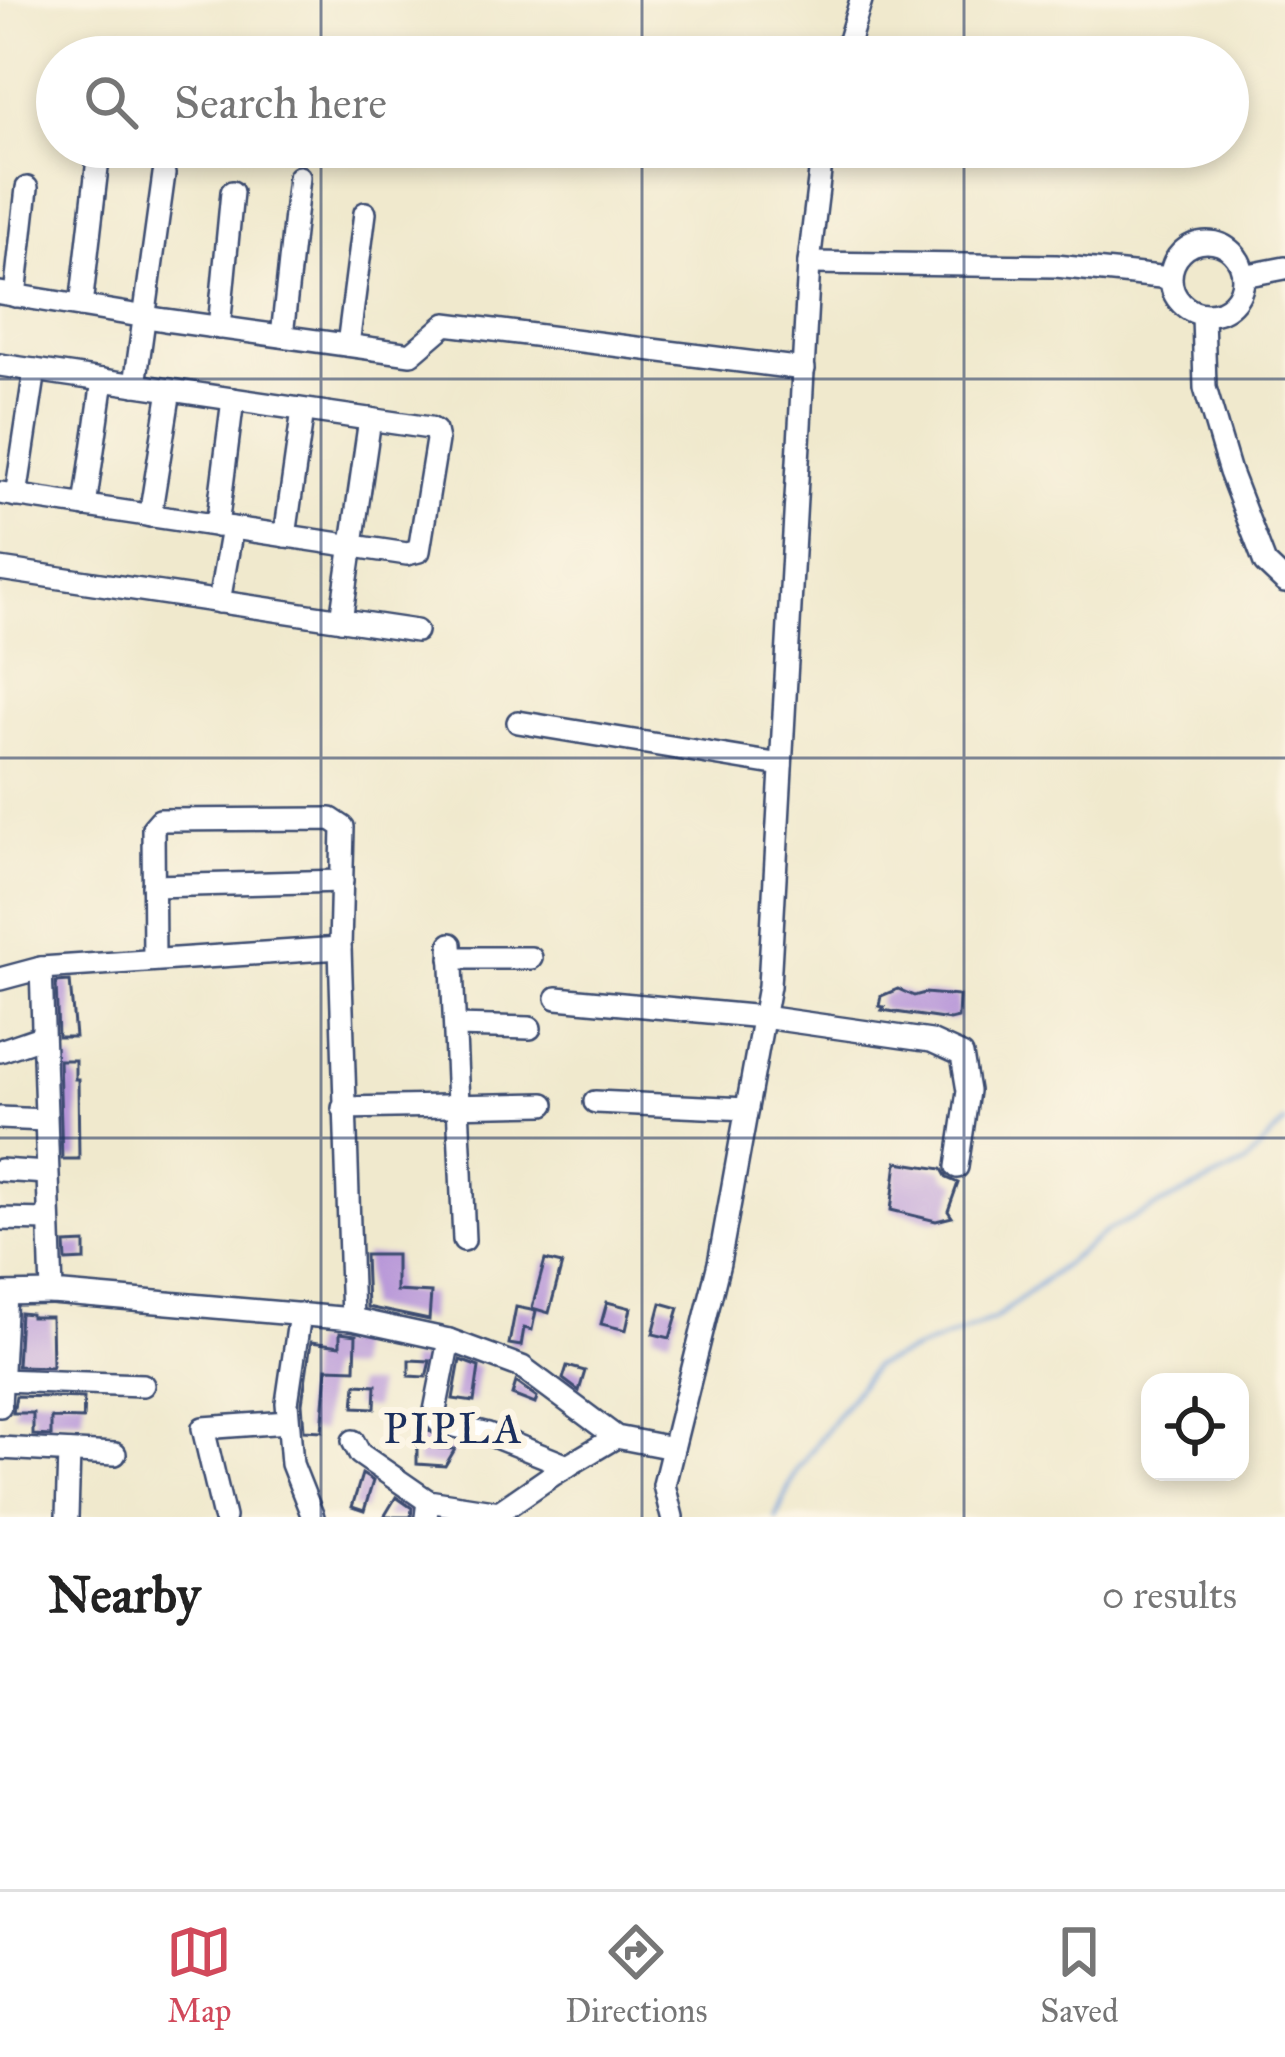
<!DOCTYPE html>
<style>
body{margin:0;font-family:"IM FELL Great Primer",serif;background:#f6f6f6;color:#222}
.controls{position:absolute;right:36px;bottom:36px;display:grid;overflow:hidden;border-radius:24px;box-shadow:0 6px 18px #0003}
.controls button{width:108px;height:108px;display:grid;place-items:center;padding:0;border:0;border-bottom:3px solid #e0e0e0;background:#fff;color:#222;font:60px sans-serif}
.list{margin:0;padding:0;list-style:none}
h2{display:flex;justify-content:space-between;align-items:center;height:156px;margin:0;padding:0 48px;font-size:51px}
h2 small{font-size:39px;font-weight:400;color:#767676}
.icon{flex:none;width:66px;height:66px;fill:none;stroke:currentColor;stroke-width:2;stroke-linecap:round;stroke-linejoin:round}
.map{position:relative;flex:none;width:1285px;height:1517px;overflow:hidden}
.search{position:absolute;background:#fff;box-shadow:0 6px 18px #0003;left:36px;right:36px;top:36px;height:132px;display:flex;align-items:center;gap:30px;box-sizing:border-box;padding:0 42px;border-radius:66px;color:#767676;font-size:45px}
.sheet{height:372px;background:#fff}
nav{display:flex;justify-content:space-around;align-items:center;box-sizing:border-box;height:168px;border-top:3px solid #e0e0e0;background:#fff;font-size:33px;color:#767676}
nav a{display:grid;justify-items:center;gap:6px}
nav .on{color:#d1495b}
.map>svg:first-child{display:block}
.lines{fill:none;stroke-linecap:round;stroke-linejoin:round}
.stream{stroke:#719fd9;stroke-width:4.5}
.building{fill:#b694d8}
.minor-casing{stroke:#3b4b6f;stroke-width:26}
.minor{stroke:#fff;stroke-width:21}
.grid{fill:none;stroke:#1b2f5e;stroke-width:3;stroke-opacity:0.55}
.labels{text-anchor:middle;stroke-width:12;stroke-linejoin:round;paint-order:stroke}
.quarter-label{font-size:42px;letter-spacing:3px;fill:#1b2f5e;stroke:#fcf5e5}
</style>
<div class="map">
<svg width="1285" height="1517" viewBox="0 0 1285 1517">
<rect width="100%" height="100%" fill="#fcf5e5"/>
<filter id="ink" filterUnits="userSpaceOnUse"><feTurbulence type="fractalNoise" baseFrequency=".00833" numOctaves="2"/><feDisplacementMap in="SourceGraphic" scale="24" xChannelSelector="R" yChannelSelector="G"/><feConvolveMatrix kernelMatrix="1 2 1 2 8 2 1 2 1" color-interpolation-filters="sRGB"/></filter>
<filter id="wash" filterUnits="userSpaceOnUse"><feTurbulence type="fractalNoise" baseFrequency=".004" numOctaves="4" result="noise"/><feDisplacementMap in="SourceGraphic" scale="48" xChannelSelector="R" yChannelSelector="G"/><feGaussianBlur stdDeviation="2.7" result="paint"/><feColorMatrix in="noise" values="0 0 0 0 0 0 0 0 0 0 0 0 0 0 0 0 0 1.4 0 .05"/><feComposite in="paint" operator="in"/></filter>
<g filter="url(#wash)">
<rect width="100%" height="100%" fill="#f0e9cd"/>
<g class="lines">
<!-- stream -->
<polyline class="stream" points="776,1517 796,1471 874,1366 995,1319 1108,1230 1245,1164 1285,1122"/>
</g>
<g id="blocks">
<!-- building -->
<g class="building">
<polygon points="70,981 75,1037 58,1037 56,982"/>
<polygon points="898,989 914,996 925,993 959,996 958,1018 950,1020 882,1010 884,1007 879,1006 881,996"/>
<polygon points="59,1060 75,1060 75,1079 78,1079 79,1159 62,1159"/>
<polygon points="897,1162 942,1169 947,1178 958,1183 948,1211 952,1217 936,1221 891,1210"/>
<polygon points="85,1243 85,1260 66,1261 65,1244"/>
<polygon points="365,1255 396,1255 396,1291 431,1293 429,1320 367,1307"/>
<polygon points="545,1260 562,1264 549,1313 532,1308"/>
<polygon points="607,1302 631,1308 626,1330 601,1324"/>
<polygon points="661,1303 679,1308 670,1338 653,1334"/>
<polygon points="516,1307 536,1311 532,1330 524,1328 521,1346 509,1344"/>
<polygon points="20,1313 31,1314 31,1317 51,1317 52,1367 17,1366"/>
<polygon points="340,1333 356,1335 355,1369 327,1368 322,1431 304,1430 302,1403 311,1342 340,1346"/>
<polygon points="409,1360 430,1361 426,1377 409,1376"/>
<polygon points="460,1360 479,1367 474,1402 453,1399"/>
<polygon points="567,1366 585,1371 579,1391 563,1379"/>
<polygon points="516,1382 537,1397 535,1404 512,1395"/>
<polygon points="356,1384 376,1385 375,1408 354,1407"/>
<polygon points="16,1396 84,1398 83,1419 51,1418 51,1436 33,1435 33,1413 13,1413"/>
<polygon points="417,1426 423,1426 440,1438 439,1448 455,1449 445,1466 417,1464"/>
<polygon points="362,1474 373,1481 364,1511 352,1507"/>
<polygon points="396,1497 412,1508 411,1517 384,1517"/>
</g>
</g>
</g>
<g filter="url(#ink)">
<use href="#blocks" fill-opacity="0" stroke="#3b4b6f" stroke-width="3"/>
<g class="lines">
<!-- minor casing -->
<g class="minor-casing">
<g id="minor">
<polyline points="844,57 861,0"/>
<circle cx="1207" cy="278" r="36"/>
<polyline points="809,263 1056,266 1170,278"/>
<polyline points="1243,276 1285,268"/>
<polyline points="0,293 165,320 411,354 446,324 804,369"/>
<polyline points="15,296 27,188"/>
<polyline points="81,306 98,159"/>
<polyline points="1203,314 1205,388 1230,472 1265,563 1285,582"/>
<polyline points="219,328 232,192"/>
<polyline points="282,336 299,177"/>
<polyline points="348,345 365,213"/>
<polyline points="0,365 430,428 435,431 437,440 419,551 407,554 0,493"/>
<polyline points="135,385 164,174"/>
<polyline points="16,496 35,370"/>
<polyline points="85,506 103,380"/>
<polyline points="150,516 170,390"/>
<polyline points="217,526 233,399"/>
<polyline points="285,536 303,410"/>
<polyline points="0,569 416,631"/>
<polyline points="219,602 232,528"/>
<polyline points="341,620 370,419"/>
<polyline points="518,722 781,765"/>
<polyline points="153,886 342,881"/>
<polyline points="451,944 464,1240"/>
<polyline points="451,958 531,958"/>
<polyline points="154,960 153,828 160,820 331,819 343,827 340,948"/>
<polyline points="41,968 340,948 352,1319"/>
<polyline points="0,979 41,968 52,1293 352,1319 449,1340 522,1367 616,1437 673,1448"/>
<polyline points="557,998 763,1017 931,1041 962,1055 968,1091 957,1167"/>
<polyline points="455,1026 530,1028"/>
<polyline points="0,1051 41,1037"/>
<polyline points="595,1102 747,1109"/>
<polyline points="343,1108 544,1104"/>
<polyline points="0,1118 45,1120"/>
<polyline points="0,1170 47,1173"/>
<polyline points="0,1219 49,1220"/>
<polyline points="0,1294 52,1293"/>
<polyline points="300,1314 287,1403 292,1464 313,1517"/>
<polyline points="449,1340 434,1416 439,1422 488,1434 568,1466"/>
<polyline points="0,1380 143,1385"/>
<polyline points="0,1406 6,1294"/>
<polyline points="353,1441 360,1454 428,1501"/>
<polyline points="0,1448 115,1454"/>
<polyline points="67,1517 69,1452"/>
<polyline points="224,1517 203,1428 288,1422"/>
<polyline points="426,1517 428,1501 499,1512 554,1474 616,1437"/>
<polyline points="672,1517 664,1485 719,1263 769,986 809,263 823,147"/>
</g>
</g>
<!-- minor -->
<use href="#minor" class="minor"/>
</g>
</g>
<!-- grid -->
<path class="grid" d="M321 0V57M642 0V57M964 0V57M321 147V1517M642 147V1517M964 147V1517M0 379H1285M0 758H1285M0 1138H1285"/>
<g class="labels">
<!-- quarter labels -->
<g class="quarter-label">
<text x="454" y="1443">PIPLA</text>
</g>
</g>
</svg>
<div class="controls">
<button><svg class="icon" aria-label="locate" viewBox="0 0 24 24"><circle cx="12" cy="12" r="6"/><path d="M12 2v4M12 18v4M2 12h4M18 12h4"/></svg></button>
</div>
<div class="search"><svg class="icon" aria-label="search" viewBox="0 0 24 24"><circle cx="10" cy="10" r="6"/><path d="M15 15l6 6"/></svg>Search here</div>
</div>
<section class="sheet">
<h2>Nearby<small>0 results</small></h2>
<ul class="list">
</ul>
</section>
<nav>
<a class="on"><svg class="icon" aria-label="map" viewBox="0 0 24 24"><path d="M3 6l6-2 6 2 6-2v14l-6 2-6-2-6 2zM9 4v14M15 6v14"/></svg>Map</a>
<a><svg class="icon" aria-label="directions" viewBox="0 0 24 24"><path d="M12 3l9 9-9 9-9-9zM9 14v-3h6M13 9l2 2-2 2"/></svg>Directions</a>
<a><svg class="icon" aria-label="saved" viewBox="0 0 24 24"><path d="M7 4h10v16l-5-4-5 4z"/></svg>Saved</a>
</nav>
